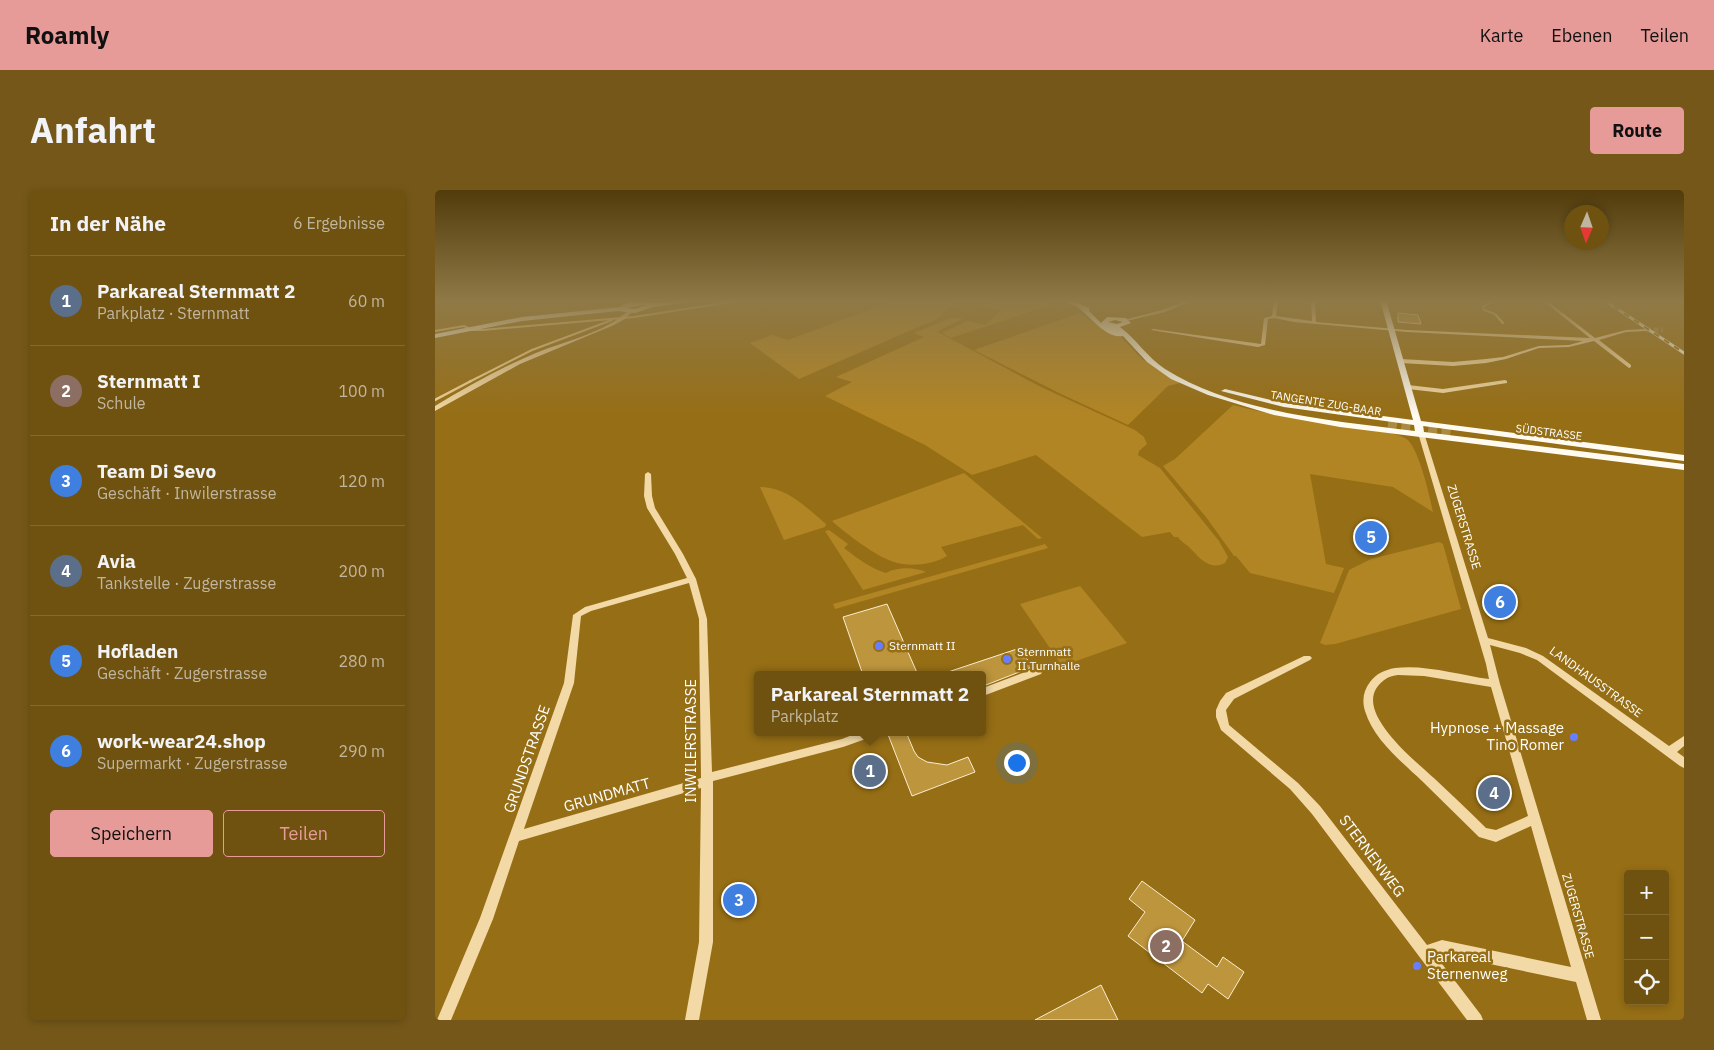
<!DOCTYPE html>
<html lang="de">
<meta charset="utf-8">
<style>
body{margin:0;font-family:"IBM Plex Sans",sans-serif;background:#755819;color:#f1f3f6}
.controls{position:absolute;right:15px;bottom:15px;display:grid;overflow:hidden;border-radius:5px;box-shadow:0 2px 8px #0003}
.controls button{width:45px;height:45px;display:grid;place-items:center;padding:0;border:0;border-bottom:1px solid #826930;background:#705210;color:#f1f3f6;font:25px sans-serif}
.compass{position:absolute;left:1129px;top:15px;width:45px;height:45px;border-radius:50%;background:#705210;box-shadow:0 2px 8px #0003;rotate:182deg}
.you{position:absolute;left:581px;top:572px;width:18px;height:18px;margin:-12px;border:4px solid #fff;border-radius:50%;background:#1a73e8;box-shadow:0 0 0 8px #1a73e833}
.badge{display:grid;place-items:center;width:32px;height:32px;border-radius:50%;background:#e69b98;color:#fff;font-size:16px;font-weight:700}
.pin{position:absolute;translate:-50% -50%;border:2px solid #fff;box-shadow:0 1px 5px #0006}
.popup{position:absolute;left:319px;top:481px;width:232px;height:65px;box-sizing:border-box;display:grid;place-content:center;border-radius:5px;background:#705210;filter:drop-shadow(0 1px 4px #0005);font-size:16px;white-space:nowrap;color:#c0b69f}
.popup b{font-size:19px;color:#f1f3f6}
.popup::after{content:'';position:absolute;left:50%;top:100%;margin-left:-10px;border:10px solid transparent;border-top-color:#705210}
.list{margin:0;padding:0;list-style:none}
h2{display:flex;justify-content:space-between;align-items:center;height:65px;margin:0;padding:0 20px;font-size:21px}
h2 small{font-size:16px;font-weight:400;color:#c0b69f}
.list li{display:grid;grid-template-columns:32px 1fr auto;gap:15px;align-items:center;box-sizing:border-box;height:90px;padding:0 20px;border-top:1px solid #826930}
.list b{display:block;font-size:19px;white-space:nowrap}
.list p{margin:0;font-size:16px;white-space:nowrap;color:#c0b69f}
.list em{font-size:16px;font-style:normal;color:#c0b69f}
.actions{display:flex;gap:10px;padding:15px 20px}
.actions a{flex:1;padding:11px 0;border:1px solid #e69b98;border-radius:5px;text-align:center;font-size:18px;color:#e69b98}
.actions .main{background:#e69b98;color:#111}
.icon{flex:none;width:28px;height:28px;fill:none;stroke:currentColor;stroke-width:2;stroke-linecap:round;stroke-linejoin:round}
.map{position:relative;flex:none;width:1249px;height:830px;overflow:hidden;border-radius:5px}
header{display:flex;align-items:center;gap:30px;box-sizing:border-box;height:70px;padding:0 25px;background:#e69b98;color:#111}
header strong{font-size:24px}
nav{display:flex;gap:28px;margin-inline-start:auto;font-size:18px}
.intro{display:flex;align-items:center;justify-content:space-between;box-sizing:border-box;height:120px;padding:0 30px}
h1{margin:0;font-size:35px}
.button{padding:12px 22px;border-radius:5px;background:#e69b98;color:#111;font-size:18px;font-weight:700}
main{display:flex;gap:30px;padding:0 30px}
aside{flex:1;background:#705210;border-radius:5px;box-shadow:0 2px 8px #0003}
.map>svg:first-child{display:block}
.green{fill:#b28524}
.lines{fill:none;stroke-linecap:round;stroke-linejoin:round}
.stream-far1{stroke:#f4d698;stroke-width:2}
.stream{stroke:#f4d698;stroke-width:2.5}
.building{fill:#bd953d;stroke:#fcedce}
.minor-tunnel{stroke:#ab8b44;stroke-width:5;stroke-dasharray:5 2.5;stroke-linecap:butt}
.major-tunnel{stroke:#ab8b44;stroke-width:9;stroke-dasharray:9 4.5;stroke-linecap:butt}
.minor{fill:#f2d9a6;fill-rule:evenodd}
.major{fill:#fffbf1;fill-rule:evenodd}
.rail-casing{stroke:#fff;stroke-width:3}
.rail{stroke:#966e15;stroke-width:2;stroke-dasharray:6;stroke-linecap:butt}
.poi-dot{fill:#677fff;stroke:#966e15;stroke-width:2}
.labels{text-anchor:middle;stroke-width:5;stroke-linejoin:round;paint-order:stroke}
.far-street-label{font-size:11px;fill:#fff;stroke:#966e15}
.street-label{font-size:12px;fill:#fff;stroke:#966e15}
.poi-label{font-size:12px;fill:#fff;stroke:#966e15;text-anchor:start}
.near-poi-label{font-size:15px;fill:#fff;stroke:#966e15;text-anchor:end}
.near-street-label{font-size:15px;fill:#fff;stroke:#966e15}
</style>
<header>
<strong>Roamly</strong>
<nav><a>Karte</a><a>Ebenen</a><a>Teilen</a></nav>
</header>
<div class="intro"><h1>Anfahrt</h1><a class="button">Route</a></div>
<main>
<aside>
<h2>In der Nähe<small>6 Ergebnisse</small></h2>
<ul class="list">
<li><span class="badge" style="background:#5c6f8a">1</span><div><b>Parkareal Sternmatt 2</b><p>Parkplatz · Sternmatt</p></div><em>60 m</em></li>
<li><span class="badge" style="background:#8d6e63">2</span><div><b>Sternmatt I</b><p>Schule</p></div><em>100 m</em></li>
<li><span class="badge" style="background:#3f7fe0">3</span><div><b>Team Di Sevo</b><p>Geschäft · Inwilerstrasse</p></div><em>120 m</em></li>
<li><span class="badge" style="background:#5c6f8a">4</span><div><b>Avia</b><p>Tankstelle · Zugerstrasse</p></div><em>200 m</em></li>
<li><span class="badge" style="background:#3f7fe0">5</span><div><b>Hofladen</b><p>Geschäft · Zugerstrasse</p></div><em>280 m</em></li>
<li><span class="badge" style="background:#3f7fe0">6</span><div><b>work-wear24.shop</b><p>Supermarkt · Zugerstrasse</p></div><em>290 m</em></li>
</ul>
<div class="actions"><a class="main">Speichern</a><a>Teilen</a></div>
</aside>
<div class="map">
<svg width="1249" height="830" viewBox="0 0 1249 830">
<rect width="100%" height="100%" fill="#966e15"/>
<!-- green -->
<g class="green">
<polygon points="461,110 526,110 514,117 504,128 364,189 315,153 337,145 353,150"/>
<polygon points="562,110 620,110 625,112 516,148 507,143 532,131 551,135 566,120 545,117 555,111"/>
<polygon points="645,123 662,135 685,146 707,169 745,193 733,196 693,235 626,204 539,160"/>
<path d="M516 128H529L505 140 503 142 606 197 700 240 709 247 712 254 704 261 703 265 725 278 784 351 793 367 790 373C774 381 765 368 755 358 751 354 746 352 743 347H739L735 342 707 347 601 265 537 285 490 255 390 206 417 192 401 187 489 147 479 143Z"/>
<path d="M798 215C814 219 830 223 846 226 867 230 963 239 973 250 985 263 994 304 998 322L958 297 875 284 891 374 909 378 899 403 815 383 801 366H799L771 327 728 276 740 269Z"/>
<path d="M529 283 607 348 603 349 588 335 506 357 512 366C498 375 474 377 459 372 442 367 410 343 397 331Z"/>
<path d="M325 297C352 297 372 318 391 334L390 337 349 350Z"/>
<path d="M394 340 413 354 409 358C422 368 435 378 451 383 462 377 479 377 491 382L428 400 390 341Z"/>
<polygon points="1004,352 1008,354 1026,419 900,454 890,455 885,453 914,380 936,369"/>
<polygon points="610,354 613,358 400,419 398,414"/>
<polygon points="645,396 692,453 627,476 585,414"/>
</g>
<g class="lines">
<!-- stream-far1 -->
<g class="stream-far1">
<polyline points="1059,110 1048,117 1049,120 1060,124 1068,133"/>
<polyline points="0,141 29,136 37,140 47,140 199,127 309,110"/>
<polyline points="34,192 97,160 177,130"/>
</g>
<!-- stream -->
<polyline class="stream" points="0,210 36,191"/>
</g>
<!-- building -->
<g class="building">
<polygon points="963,123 983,125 986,134 963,132"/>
<polygon points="452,414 483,485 428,485 408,427"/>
<polygon points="585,458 597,477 551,495 548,496 548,485 510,485 510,483"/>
<polygon points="452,542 471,542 479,561 483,567 492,572 512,575 533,567 540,582 477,606"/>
<polygon points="707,691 760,730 747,751 782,777 788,767 809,782 793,809 773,794 767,803 693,746 710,722 694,709"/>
<polygon points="666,795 683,830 600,830"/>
</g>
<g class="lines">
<!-- minor-tunnel -->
<polyline class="minor-tunnel" points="1211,140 1228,140"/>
<!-- major-tunnel -->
<polyline class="major-tunnel" points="953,234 1016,242"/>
<!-- minor -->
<g class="minor">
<polygon points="754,110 759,110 730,122 691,131 689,130 727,120"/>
<polygon points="839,110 843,110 841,126 877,131 876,110 880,110 881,132 972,140 1155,148 1107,110 1111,110 1160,148 1191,140 1211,139 1213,140 1211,141 1191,142 1164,150 1196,175 1196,177 1194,178 1159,151 1134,157 1104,158 1071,169 1051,173 1018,176 966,173 963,171 966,169 1018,172 1051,169 1068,167 1104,156 1134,155 1148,151 972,142 859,132 839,128 833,129 830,155 823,157 716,140 718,139 826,154 829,128 837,126"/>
<path d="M194 120 198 121 190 129 179 135 85 174 0 221V216C30 198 61 180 94 166 127 151 167 145 194 120Z"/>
<polygon points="1070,190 1072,191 1072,193 1008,203 973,199 970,197 973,195 1008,199"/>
<path d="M986 241 989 243 1053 448 1091 458 1108 466 1234 556 1249 546V556L1242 562 1249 567V578L1245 576 1102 470 1085 463 1055 455 1065 494 1166 830H1152L1141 792 1007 764 1001 766 1046 825 1048 830H1032L877 624 855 599 786 540 781 527V520L785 511 791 503 869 466H875L877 468 875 470 799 509 791 520 794 535 863 593 885 616 992 755 1007 750 1136 777 1096 636 1061 652 1044 647C1025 628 1006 610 987 591 966 571 939 550 930 521 927 511 928 501 935 492 941 484 949 480 960 478 989 474 1025 485 1054 489L1051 474 983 243ZM963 485 989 486 1056 497 1093 626 1061 640 1051 638C1035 622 1018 606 1001 590 983 573 920 524 943 496 949 489 954 486 963 485Z"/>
<path d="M213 282 216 284 217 306 220 318 248 364 261 389 272 429 277 582 407 549 425 542H443L442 545 408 557 278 591V752L264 830H250L264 752 266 598 84 651 58 729 16 830H2L45 728 129 493 138 425 150 417 252 388 240 364 212 318 209 306 210 284ZM254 393 264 429 266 588 89 639 139 493 146 426 156 421Z"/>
<polygon points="603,477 606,478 608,481 606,484 548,506 548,498"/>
</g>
<!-- major -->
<g class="major">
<path d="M252 110H270L218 117 200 123 183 121 87 131 0 148V144L87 127 185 117C193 110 205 112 216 113 227 114 241 111 252 110ZM209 115H211L200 119 191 118Z"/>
<path d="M628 110H635L655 118 654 121 666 133 672 127 691 128 696 133 685 137C702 150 712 167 730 179 800 223 900 231 980 241L979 235 849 217 786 201 790 199 849 213 978 230 945 110H951L986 231 1249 265V271L988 236 989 242 1249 274V280L905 237 839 225 773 205 736 189 712 172 688 146C672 149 656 128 645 119 641 115 633 114 628 110ZM680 130 688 132 682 134 673 132Z"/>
</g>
<!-- rail casing -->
<g class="rail-casing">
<polyline id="rail" points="1169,110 1249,163"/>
</g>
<!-- rail -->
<use href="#rail" class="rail"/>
</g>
<!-- sky -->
<linearGradient id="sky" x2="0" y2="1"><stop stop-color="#523c0c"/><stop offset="0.49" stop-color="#8f7946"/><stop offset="1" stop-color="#8f7946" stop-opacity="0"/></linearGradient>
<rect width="1249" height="226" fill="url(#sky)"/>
<!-- markers -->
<g class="poi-dot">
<circle cx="444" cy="456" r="5"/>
<circle cx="572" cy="469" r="5"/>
<circle cx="1139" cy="547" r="5"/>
<circle cx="982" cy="776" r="5"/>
</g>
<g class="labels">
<!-- far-street labels -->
<g class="far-street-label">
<text transform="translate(891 213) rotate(9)" y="4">TANGENTE ZUG-BAAR</text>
<text transform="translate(1114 242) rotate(7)" y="4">SÜDSTRASSE</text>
</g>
<!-- street labels -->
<g class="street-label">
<text transform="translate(1029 337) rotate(73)" y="4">ZUGERSTRASSE</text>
<text transform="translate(1161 492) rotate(36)" y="4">LANDHAUSSTRASSE</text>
<text transform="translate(1143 726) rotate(74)" y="4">ZUGERSTRASSE</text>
</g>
<!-- poi labels -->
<g class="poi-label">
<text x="454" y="460">Sternmatt II</text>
<text x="582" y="466">Sternmatt<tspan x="582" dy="14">II Turnhalle</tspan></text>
</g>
<!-- near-poi labels -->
<g class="near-poi-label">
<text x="1129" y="543">Hypnose + Massage<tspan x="1129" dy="17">Tino Romer</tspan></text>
<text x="992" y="772" text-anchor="start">Parkareal<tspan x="992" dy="17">Sternenweg</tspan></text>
</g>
<!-- near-street labels -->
<g class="near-street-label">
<text transform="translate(256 551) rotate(-90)" y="5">INWILERSTRASSE</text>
<text transform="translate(92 569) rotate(-71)" y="5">GRUNDSTRASSE</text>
<text transform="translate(172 605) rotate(-16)" y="5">GRUNDMATT</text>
<text transform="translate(937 666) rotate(53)" y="5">STERNENWEG</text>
</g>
</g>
</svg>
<div class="controls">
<button>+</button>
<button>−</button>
<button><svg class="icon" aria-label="locate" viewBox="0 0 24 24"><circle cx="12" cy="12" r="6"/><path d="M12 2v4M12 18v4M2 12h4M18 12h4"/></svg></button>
</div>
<svg class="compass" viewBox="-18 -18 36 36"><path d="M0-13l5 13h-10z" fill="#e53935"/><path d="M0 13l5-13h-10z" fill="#c0b69f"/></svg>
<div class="you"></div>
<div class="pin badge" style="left:435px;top:581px;background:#5c6f8a">1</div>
<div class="popup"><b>Parkareal Sternmatt 2</b>Parkplatz</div>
<div class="pin badge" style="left:731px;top:756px;background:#8d6e63">2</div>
<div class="pin badge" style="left:304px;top:710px;background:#3f7fe0">3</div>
<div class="pin badge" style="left:1059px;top:603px;background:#5c6f8a">4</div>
<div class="pin badge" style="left:936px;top:347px;background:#3f7fe0">5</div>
<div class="pin badge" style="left:1065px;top:412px;background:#3f7fe0">6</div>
</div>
</main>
